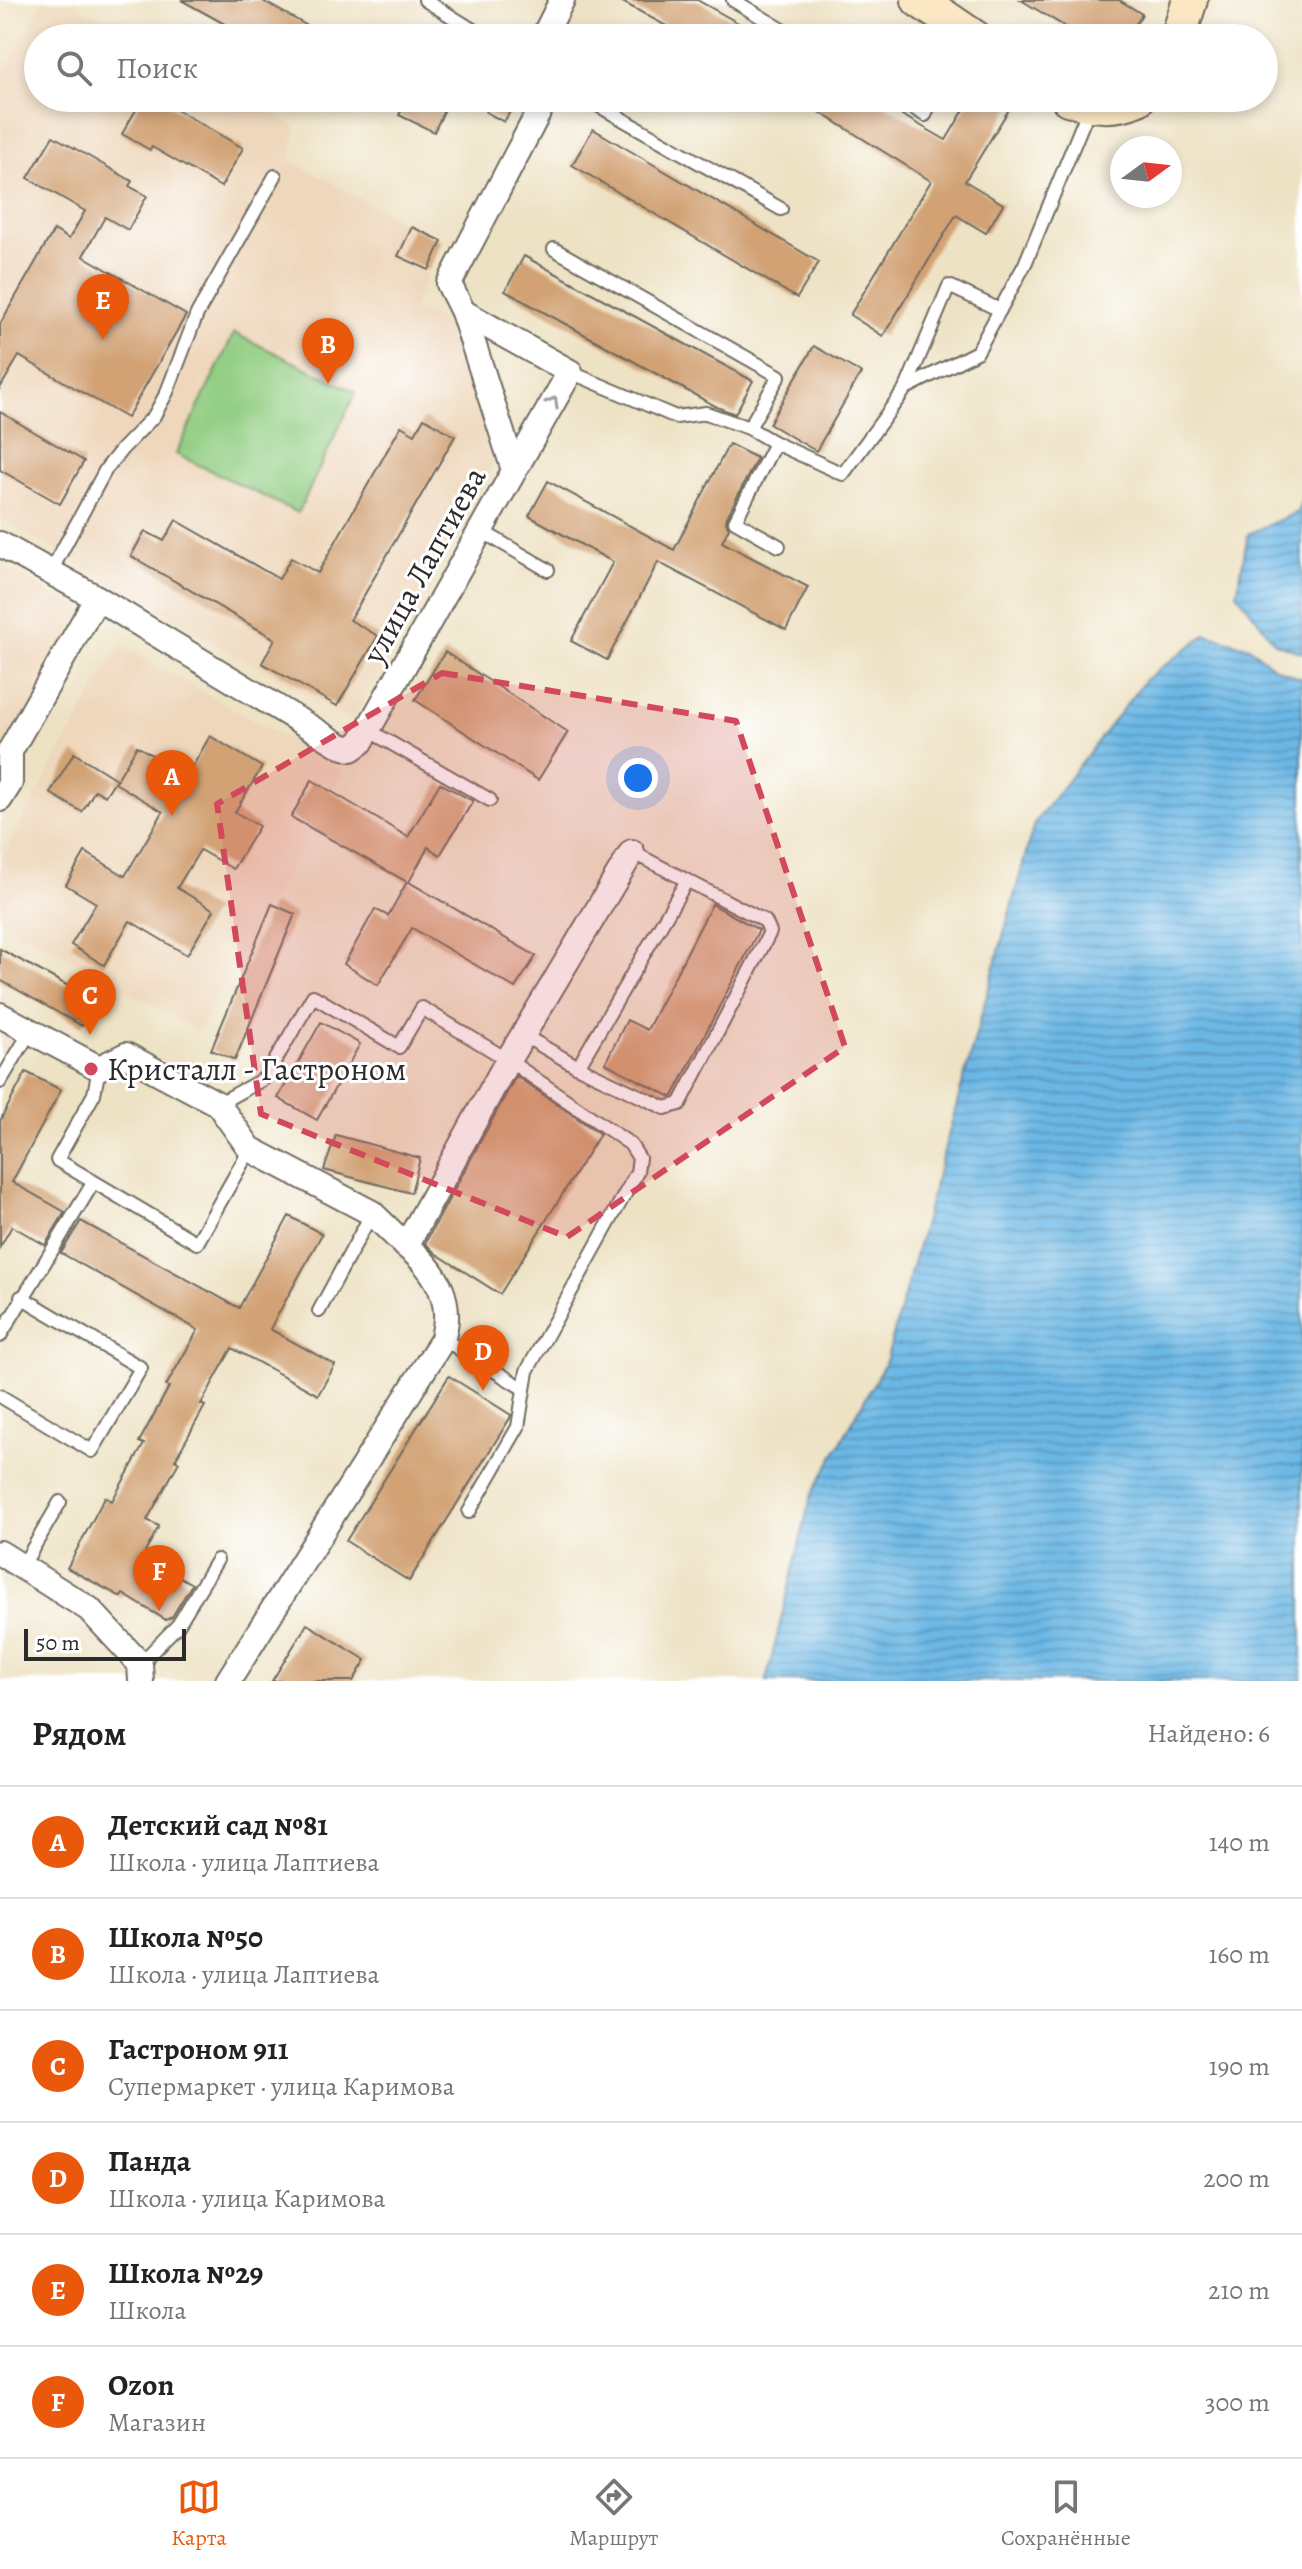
<!DOCTYPE html>
<html lang="ru">
<meta charset="utf-8">
<style>
body{margin:0;font-family:Alegreya,serif;background:#f6f6f6;color:#222}
.compass{position:absolute;left:1110px;top:136px;width:72px;height:72px;border-radius:50%;background:#fff;box-shadow:0 4px 12px #0003;rotate:75deg}
.scale{position:absolute;left:24px;bottom:20px;width:162px;box-sizing:border-box;padding-left:8px;border:4px solid #2b2b2b;border-top:0;font-size:22px;line-height:28px;white-space:nowrap;color:#2b2b2b;-webkit-text-stroke:6px #fff;paint-order:stroke}
.you{position:absolute;left:638px;top:778px;width:28px;height:28px;margin:-20px;border:6px solid #fff;border-radius:50%;background:#1a73e8;box-shadow:0 0 0 12px #1a73e833}
.badge{display:grid;place-items:center;width:52px;height:52px;border-radius:50%;background:#ea580c;color:#fff;font-size:26px;font-weight:700}
.pin{position:absolute;translate:-50% -66px;filter:drop-shadow(0 2px 4px #0008)}
.pin::after{content:'';position:absolute;top:42px;width:28px;height:24px;background:inherit;clip-path:polygon(0 0,100% 0,50% 100%)}
.list{margin:0;padding:0;list-style:none}
h2{display:flex;justify-content:space-between;align-items:center;height:104px;margin:0;padding:0 32px;font-size:34px}
h2 small{font-size:26px;font-weight:400;color:#767676}
.list li{display:grid;grid-template-columns:52px 1fr auto;gap:24px;align-items:center;box-sizing:border-box;height:112px;padding:0 32px;border-top:2px solid #e0e0e0}
.list b{display:block;font-size:30px;white-space:nowrap}
.list p{margin:0;font-size:26px;white-space:nowrap;color:#767676}
.list em{font-size:26px;font-style:normal;color:#767676}
.icon{flex:none;width:44px;height:44px;fill:none;stroke:currentColor;stroke-width:2;stroke-linecap:round;stroke-linejoin:round}
.map{position:relative;flex:none;width:1302px;height:1681px;overflow:hidden}
.search{position:absolute;background:#fff;box-shadow:0 4px 12px #0003;left:24px;right:24px;top:24px;height:88px;display:flex;align-items:center;gap:20px;box-sizing:border-box;padding:0 28px;border-radius:44px;color:#767676;font-size:30px}
.sheet{height:776px;background:#fff}
nav{display:flex;justify-content:space-around;align-items:center;box-sizing:border-box;height:112px;border-top:2px solid #e0e0e0;background:#fff;font-size:22px;color:#767676}
nav a{display:grid;justify-items:center;gap:4px}
nav .on{color:#ea580c}
.map>svg:first-child{display:block}
.built{fill:#eed7bb}
.grass{fill:#91cd82;stroke:#5e7c56;stroke-width:2}
.water{fill:url(#water-rules);stroke:#4b7188;stroke-width:2}
.building{fill:#d2a274}
.lines{fill:none;stroke-linecap:round;stroke-linejoin:round}
.lane-casing{stroke:#6f6b61;stroke-width:16}
.street-casing{stroke:#6f6b61;stroke-width:28}
.secondary-casing{stroke:#6f6b61;stroke-width:38}
.lane{stroke:#fff;stroke-width:12}
.street{stroke:#fff;stroke-width:24}
.secondary{stroke:#fbe7c3;stroke-width:34}
.oneway{stroke:#a0a0a0}
.marked{fill:#d1495b;fill-opacity:0.2;stroke:#d1495b;stroke-width:6;stroke-dasharray:16 10;stroke-linejoin:round}
.poi-dot{fill:#d1495b;stroke:#fff;stroke-width:3}
.labels{text-anchor:middle;stroke-width:6;stroke-linejoin:round;paint-order:stroke}
.street-label{font-size:32px;fill:#2b2b2b;stroke:#fff}
.poi-label{font-size:32px;fill:#2b2b2b;stroke:#fff;text-anchor:start}
</style>
<div class="map">
<svg width="1302" height="1681" viewBox="0 0 1302 1681">
<defs>
<pattern id="water-rules" width="6" height="5" patternUnits="userSpaceOnUse" patternTransform="scale(2)"><rect width="6" height="5" fill="#6bb7e5"/><path d="M0 2.5h6" fill="none" stroke="#5895ba"/></pattern>
</defs>
<rect width="100%" height="100%" fill="#fff"/>
<filter id="ink" filterUnits="userSpaceOnUse"><feTurbulence type="fractalNoise" baseFrequency=".0125" numOctaves="2"/><feDisplacementMap in="SourceGraphic" scale="16" xChannelSelector="R" yChannelSelector="G"/><feConvolveMatrix kernelMatrix="1 2 1 2 8 2 1 2 1" color-interpolation-filters="sRGB"/></filter>
<filter id="wash" filterUnits="userSpaceOnUse"><feTurbulence type="fractalNoise" baseFrequency=".006" numOctaves="4" result="noise"/><feDisplacementMap in="SourceGraphic" scale="32" xChannelSelector="R" yChannelSelector="G"/><feGaussianBlur stdDeviation="1.8" result="paint"/><feColorMatrix in="noise" values="0 0 0 0 0 0 0 0 0 0 0 0 0 0 0 0 0 1.4 0 .05"/><feComposite in="paint" operator="in"/></filter>
<g filter="url(#wash)">
<rect width="100%" height="100%" fill="#eee2c4"/>
<!-- built -->
<g class="built">
<polygon points="43,0 68,0 137,38 38,38 38,98 245,98 296,127 292,161 412,227 442,241 413,307 442,320 501,449 352,721 0,519 0,82"/>
<polygon points="0,565 85,612 0,768"/>
<polygon points="120,645 343,771 198,1031 0,920 0,860"/>
</g>
<!-- grass -->
<polygon class="grass" points="234,333 356,392 298,513 176,454"/>
<!-- water -->
<g class="water">
<polygon points="1302,499 1302,653 1275,643 1237,593 1248,534 1297,512"/>
<polygon points="1206,634 1249,647 1275,668 1302,679 1302,1681 766,1681 811,1496 886,1361 1034,824 1145,680"/>
</g>
<g id="blocks">
<!-- building -->
<g class="building">
<polygon points="181,0 261,0 329,38 250,38"/>
<polygon points="619,0 697,0 765,38 688,38"/>
<polygon points="1021,0 1119,0 1142,14 1127,38 1084,38"/>
<polygon points="143,98 156,98 243,148 221,187 152,147 150,150 122,134"/>
<polygon points="408,98 418,98 444,111 434,132 399,115"/>
<polygon points="494,98 518,98 504,122 486,112"/>
<polygon points="797,98 872,98 946,140 971,98 1016,98 965,181 1003,204 986,233 956,215 883,336 850,315 931,181"/>
<polygon points="593,129 819,262 797,298 572,165"/>
<polygon points="53,136 132,181 129,186 147,196 128,230 105,217 83,256 186,315 127,418 19,356 0,388 0,324 54,230 69,239 85,211 28,178"/>
<polygon points="412,227 442,241 429,270 398,256"/>
<polygon points="524,256 753,381 735,414 717,407 505,291"/>
<polygon points="814,346 861,373 816,451 769,424"/>
<polygon points="0,412 84,461 60,504 0,470"/>
<polygon points="424,418 455,436 350,620 378,636 337,706 262,663 275,639 131,556 145,531 164,541 176,520 279,579 291,558 318,573 401,426 415,434"/>
<polygon points="729,444 757,458 727,517 726,522 729,528 722,542 808,587 786,630 658,562 607,660 571,641 613,562 529,516 548,481 674,550"/>
<polygon points="445,652 568,732 538,780 415,700"/>
<polygon points="210,736 262,767 235,812 259,826 233,869 200,850 177,888 214,910 187,955 130,921 104,965 71,945 96,903 66,885 85,852 125,876 163,812 115,783 137,746 187,776"/>
<polygon points="74,753 116,779 105,796 95,790 82,812 50,793"/>
<polygon points="312,780 408,837 440,783 473,801 440,855 428,847 409,882 536,956 515,988 412,928 378,985 344,964 375,909 388,916 407,882 291,817"/>
<polygon points="272,904 295,914 235,1060 211,1050"/>
<polygon points="712,904 759,930 673,1096 671,1097 605,1063 627,1020 647,1030"/>
<polygon points="0,949 96,1001 82,1026 0,980"/>
<polygon points="321,1022 360,1044 317,1120 278,1098"/>
<polygon points="26,1072 61,1090 12,1182 65,1212 45,1245 12,1226 0,1247 0,1121"/>
<polygon points="516,1076 600,1134 500,1294 435,1253 425,1243"/>
<polygon points="336,1135 420,1158 411,1193 324,1170"/>
<polygon points="289,1216 322,1234 270,1329 335,1365 318,1395 232,1348 201,1404 205,1406 175,1460 179,1462 147,1520 159,1526 143,1556 192,1584 172,1617 166,1620 123,1594 121,1597 67,1568 105,1497 112,1501 144,1444 139,1442 169,1387 166,1386 198,1330 61,1253 81,1221 239,1308"/>
<polygon points="449,1376 511,1415 510,1418 409,1581 346,1541"/>
<polygon points="307,1624 366,1660 353,1681 272,1681"/>
</g>
</g>
</g>
<g filter="url(#ink)">
<use href="#blocks" fill-opacity="0" stroke="#6f6b61" stroke-width="2"/>
<g class="lines">
<!-- lane casing -->
<g class="lane-casing">
<g id="lane">
<polyline points="425,0 486,38"/>
<polyline points="733,0 796,38"/>
<polyline points="585,98 781,209"/>
<polyline points="897,98 925,115 932,98"/>
<polyline points="554,249 779,376 749,428 706,413 676,417 570,372"/>
<polyline points="906,388 949,286 1000,310"/>
<polyline points="749,428 775,443 735,521 779,546"/>
<polyline points="775,443 843,474 906,388 977,352 1025,264 1090,106"/>
<polyline points="480,530 548,570"/>
<polyline points="50,573 106,469 122,449 154,416 167,392 197,314 275,176"/>
<polyline points="368,730 490,800"/>
<polyline points="523,1035 578,1067 686,882"/>
<polyline points="578,1067 665,1108 680,1104 770,932 765,921 632,852"/>
<polyline points="99,1068 94,1094 57,1160 197,1243 250,1149"/>
<polyline points="0,1082 30,1032"/>
<polyline points="218,1104 265,1078 313,996 399,1047 422,1008 508,1060 630,1144 639,1158 637,1172 527,1371 518,1427 469,1512"/>
<polyline points="319,1311 372,1213"/>
<polyline points="0,1336 93,1183"/>
<polyline points="443,1339 524,1389"/>
<polyline points="0,1396 92,1451 141,1368 21,1297"/>
<polyline points="22,1567 60,1502"/>
<polyline points="140,1664 178,1625 217,1560"/>
</g>
</g>
<!-- street casing -->
<g class="street-casing">
<g id="street">
<polyline points="543,38 562,0"/>
<polyline points="514,470 463,312 449,284 546,98"/>
<polyline points="0,544 97,598 341,746 351,749 361,742 570,372 463,312"/>
<polyline points="0,799 10,783 10,751 97,598"/>
<polyline points="0,1015 99,1068 126,1055 218,1104 250,1149 372,1213 406,1246"/>
<polyline points="0,1553 89,1609 140,1664 141,1681"/>
<path d="M228 1681 443 1339C444 1331 447 1321 446 1313 445 1285 426 1262 406 1246L508 1060 632 852"/>
</g>
</g>
<!-- secondary casing -->
<g class="secondary-casing">
<g id="secondary">
<polyline points="919,0 975,38"/>
<polyline points="1178,38 1190,0"/>
<path d="M1068 98C1092 106 1115 109 1138 98"/>
</g>
</g>
<!-- lane -->
<use href="#lane" class="lane"/>
<!-- street -->
<use href="#street" class="street"/>
<!-- secondary -->
<use href="#secondary" class="secondary"/>
</g>
<!-- one-way arrows -->
<defs><path id="oneway-chevron" d="M-2-3.5L2.5 0L-2 3.5" fill="none" stroke-width="1.6" stroke-linecap="round" stroke-linejoin="round" transform="scale(2)"/></defs>
<use class="oneway" href="#oneway-chevron" transform="translate(553 402) rotate(-60)"/>
</g>
<!-- marked area -->
<path class="marked" d="M442 673 736 721 845 1047 567 1237 261 1114 217 804Z"/>
<!-- markers -->
<circle class="poi-dot" cx="91" cy="1069" r="8"/>
<g class="labels">
<!-- street labels -->
<g class="street-label">
<text transform="translate(424 565) rotate(-61)" y="11">улица Лаптиева</text>
</g>
<!-- poi labels -->
<g class="poi-label">
<text x="107" y="1080">Кристалл - Гастроном</text>
</g>
</g>
</svg>
<svg class="compass" viewBox="-18 -18 36 36"><path d="M0-13l5 13h-10z" fill="#e53935"/><path d="M0 13l5-13h-10z" fill="#767676"/></svg>
<div class="scale">50 m</div>
<div class="you"></div>
<div class="pin badge" style="left:172px;top:816px">A</div>
<div class="pin badge" style="left:328px;top:384px">B</div>
<div class="pin badge" style="left:90px;top:1035px">C</div>
<div class="pin badge" style="left:483px;top:1391px">D</div>
<div class="pin badge" style="left:103px;top:340px">E</div>
<div class="pin badge" style="left:159px;top:1611px">F</div>
<div class="search"><svg class="icon" aria-label="search" viewBox="0 0 24 24"><circle cx="10" cy="10" r="6"/><path d="M15 15l6 6"/></svg>Поиск</div>
</div>
<section class="sheet">
<h2>Рядом<small>Найдено: 6</small></h2>
<ul class="list">
<li><span class="badge">A</span><div><b>Детский сад №81</b><p>Школа · улица Лаптиева</p></div><em>140 m</em></li>
<li><span class="badge">B</span><div><b>Школа №50</b><p>Школа · улица Лаптиева</p></div><em>160 m</em></li>
<li><span class="badge">C</span><div><b>Гастроном 911</b><p>Супермаркет · улица Каримова</p></div><em>190 m</em></li>
<li><span class="badge">D</span><div><b>Панда</b><p>Школа · улица Каримова</p></div><em>200 m</em></li>
<li><span class="badge">E</span><div><b>Школа №29</b><p>Школа</p></div><em>210 m</em></li>
<li><span class="badge">F</span><div><b>Ozon</b><p>Магазин</p></div><em>300 m</em></li>
</ul>
</section>
<nav>
<a class="on"><svg class="icon" aria-label="map" viewBox="0 0 24 24"><path d="M3 6l6-2 6 2 6-2v14l-6 2-6-2-6 2zM9 4v14M15 6v14"/></svg>Карта</a>
<a><svg class="icon" aria-label="directions" viewBox="0 0 24 24"><path d="M12 3l9 9-9 9-9-9zM9 14v-3h6M13 9l2 2-2 2"/></svg>Маршрут</a>
<a><svg class="icon" aria-label="saved" viewBox="0 0 24 24"><path d="M7 4h10v16l-5-4-5 4z"/></svg>Сохранённые</a>
</nav>
